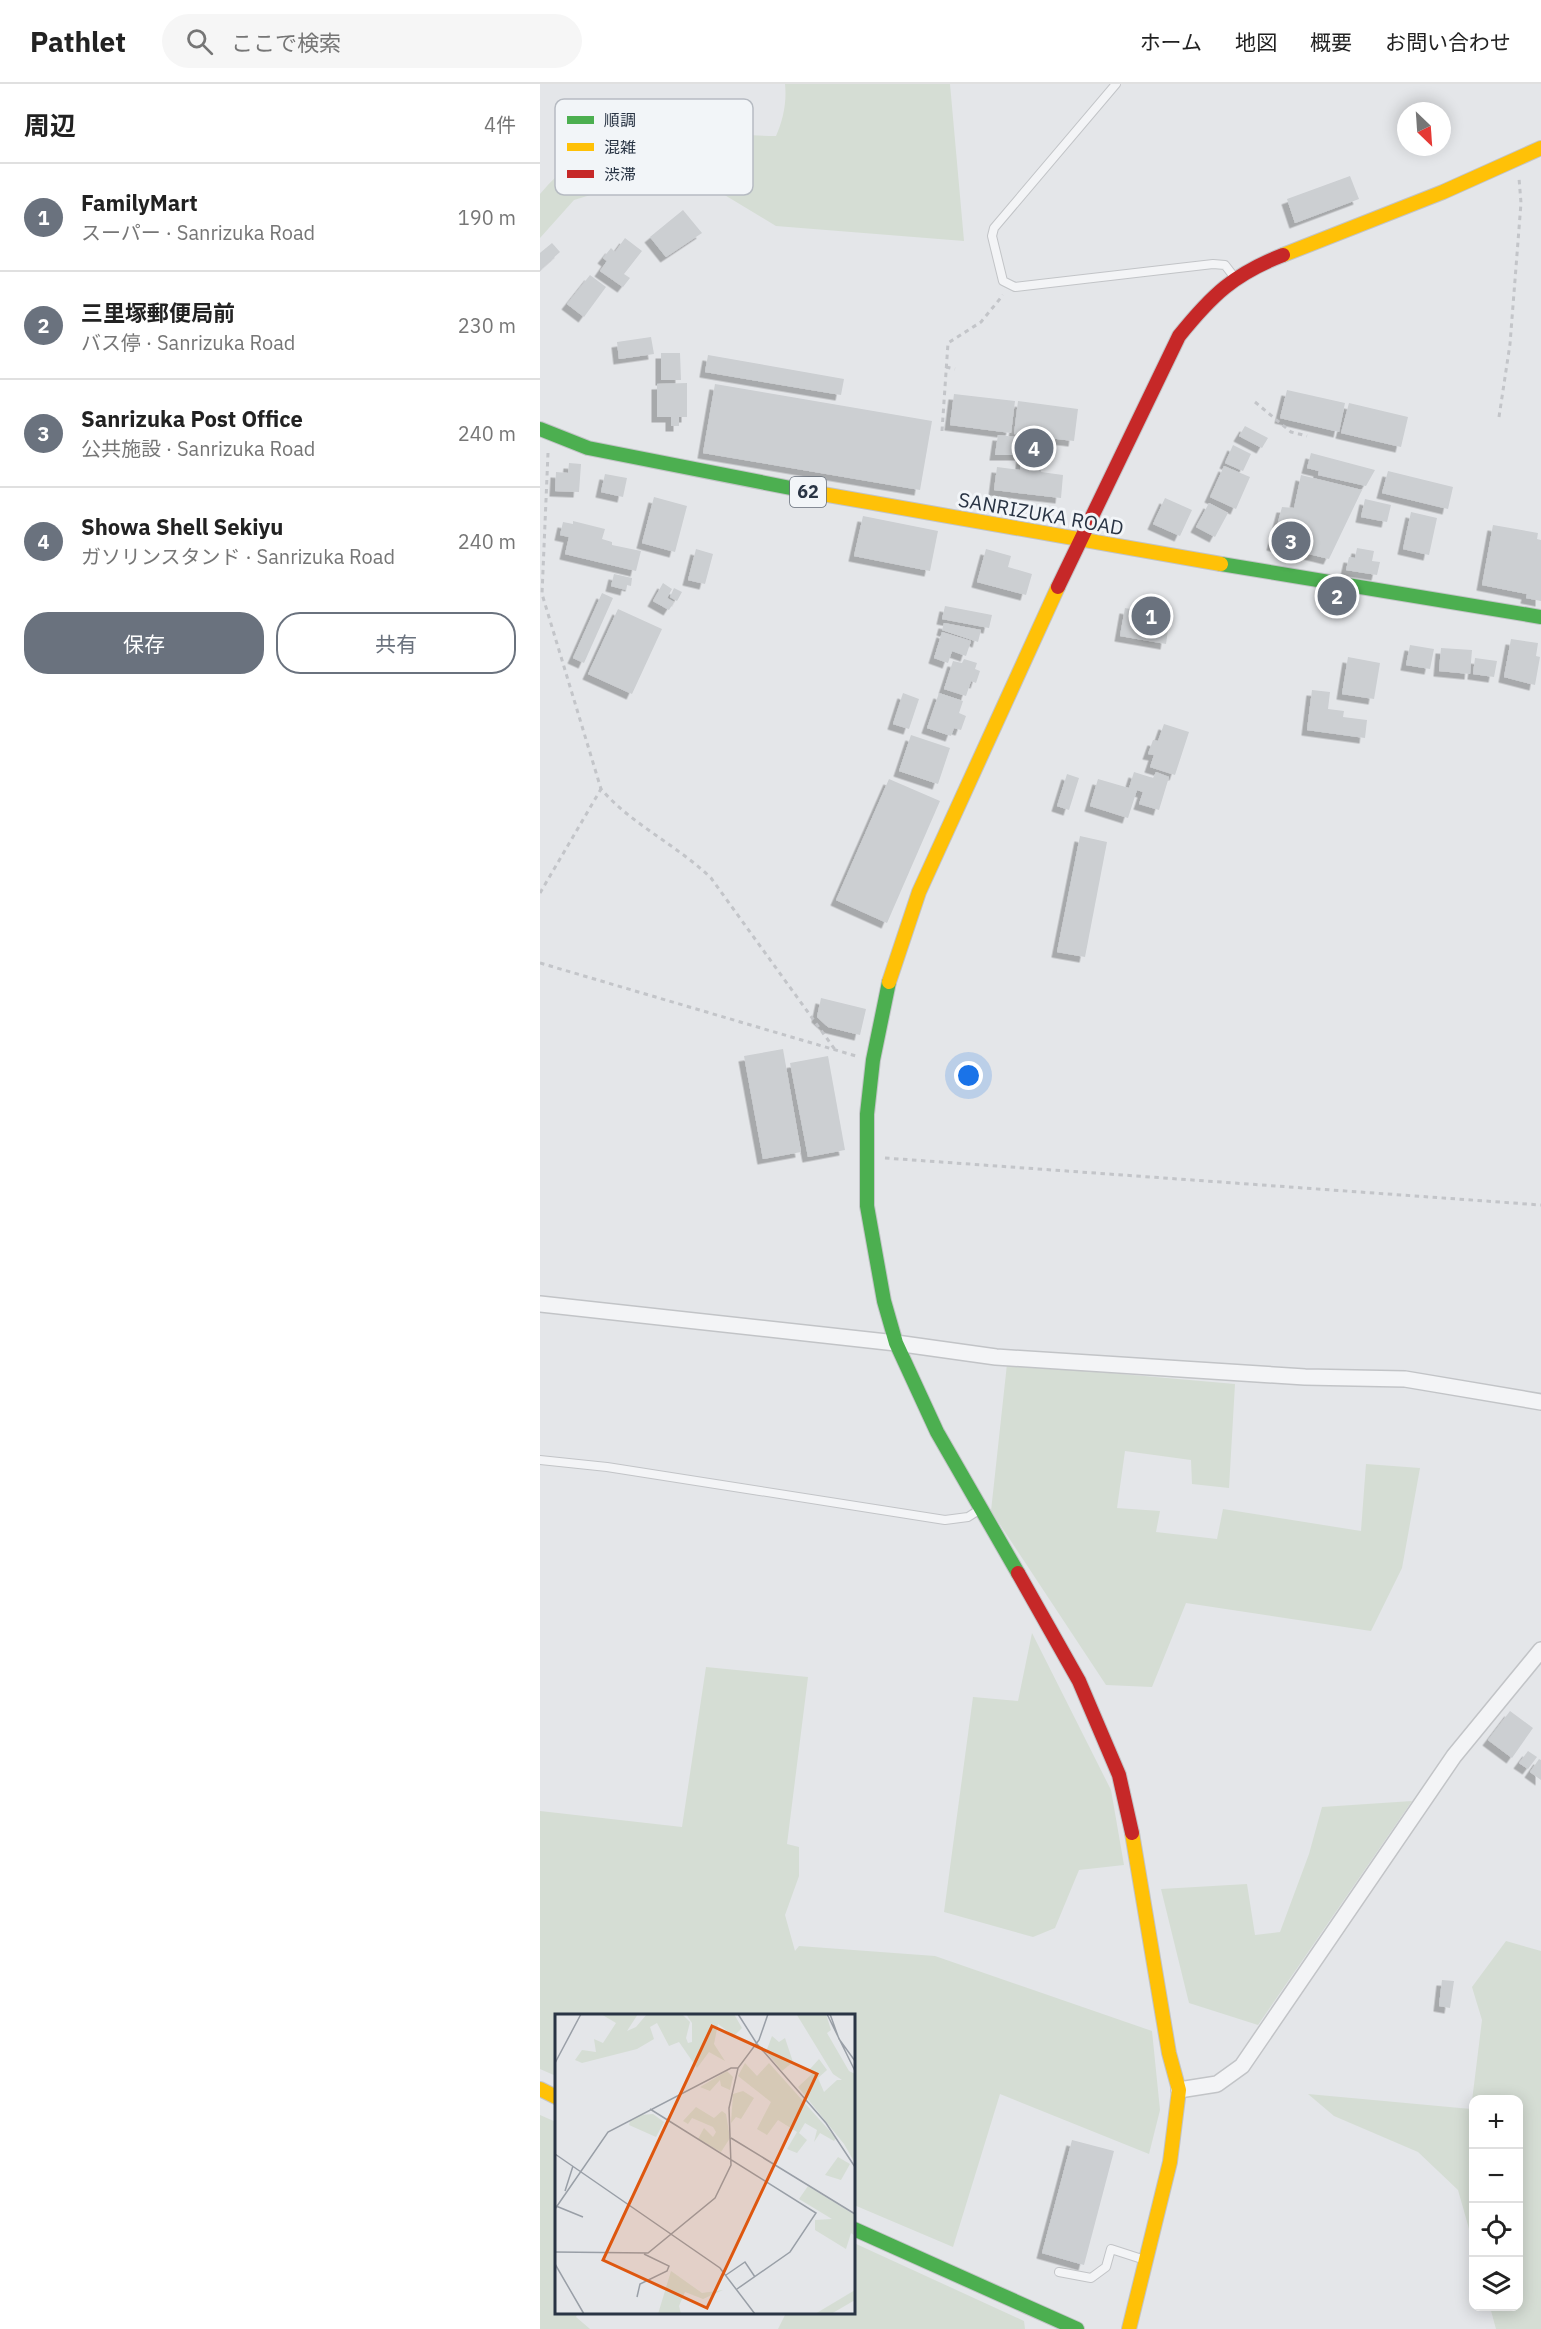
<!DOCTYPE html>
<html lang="ja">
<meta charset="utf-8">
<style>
body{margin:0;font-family:"IBM Plex Sans","Noto Sans JP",sans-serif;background:#f6f6f6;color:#222}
.controls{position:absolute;right:18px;bottom:18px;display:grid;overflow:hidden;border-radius:12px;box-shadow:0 3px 15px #0003}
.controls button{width:54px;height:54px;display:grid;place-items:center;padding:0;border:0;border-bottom:2px solid #e0e0e0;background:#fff;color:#222;font:30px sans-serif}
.compass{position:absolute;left:857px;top:18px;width:54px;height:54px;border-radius:50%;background:#fff;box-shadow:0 3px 15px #0003;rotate:155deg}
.you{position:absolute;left:429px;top:992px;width:21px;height:21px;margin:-15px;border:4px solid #fff;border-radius:50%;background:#1a73e8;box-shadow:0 0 0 9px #1a73e833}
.badge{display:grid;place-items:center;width:39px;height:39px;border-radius:50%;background:#6a727e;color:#fff;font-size:20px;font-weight:700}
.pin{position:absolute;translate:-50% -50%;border:3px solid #fff;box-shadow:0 2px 6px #0006}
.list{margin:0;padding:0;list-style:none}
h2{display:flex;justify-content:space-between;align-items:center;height:78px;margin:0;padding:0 24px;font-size:26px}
h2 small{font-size:20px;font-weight:400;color:#767676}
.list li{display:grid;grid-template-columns:39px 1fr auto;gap:18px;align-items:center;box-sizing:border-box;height:108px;padding:0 24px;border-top:2px solid #e0e0e0}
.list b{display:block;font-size:22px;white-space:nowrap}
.list p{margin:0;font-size:20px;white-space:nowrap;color:#767676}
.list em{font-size:20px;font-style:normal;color:#767676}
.actions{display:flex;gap:12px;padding:18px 24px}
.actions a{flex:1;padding:14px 0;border:2px solid #6a727e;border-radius:24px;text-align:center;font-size:21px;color:#6a727e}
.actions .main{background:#6a727e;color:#fff}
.icon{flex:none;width:33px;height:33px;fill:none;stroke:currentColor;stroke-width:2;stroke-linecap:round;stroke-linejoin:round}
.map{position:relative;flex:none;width:1001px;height:2245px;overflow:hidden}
header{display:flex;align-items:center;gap:36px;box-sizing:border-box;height:84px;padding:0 30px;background:#fff;border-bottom:2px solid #e0e0e0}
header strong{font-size:28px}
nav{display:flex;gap:33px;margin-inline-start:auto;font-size:21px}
.search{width:420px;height:54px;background:#f6f6f6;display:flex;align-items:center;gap:15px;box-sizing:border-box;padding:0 21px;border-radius:33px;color:#767676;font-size:22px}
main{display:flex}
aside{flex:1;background:#fff}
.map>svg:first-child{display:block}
.green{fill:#d5ddd4}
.building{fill:#cccfd2;filter:url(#shadow)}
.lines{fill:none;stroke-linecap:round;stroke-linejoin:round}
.lane-casing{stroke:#c2c4c7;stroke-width:10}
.street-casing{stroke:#c2c4c7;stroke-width:18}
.fast-casing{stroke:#c2c4c7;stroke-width:16}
.slow-casing{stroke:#c2c4c7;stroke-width:16}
.jam-casing{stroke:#c2c4c7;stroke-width:16}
.path{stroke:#c3c5c9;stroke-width:3;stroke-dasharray:4.5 4.5;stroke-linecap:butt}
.lane{stroke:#f3f4f6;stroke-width:8}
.street{stroke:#f3f4f6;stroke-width:15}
.fast{stroke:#4caf50;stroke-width:14}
.slow{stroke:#ffc107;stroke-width:14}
.jam{stroke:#c62828;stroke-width:14}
.labels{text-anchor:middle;stroke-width:6;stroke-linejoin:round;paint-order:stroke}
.shield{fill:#f2f5f8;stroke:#656e7a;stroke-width:1.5}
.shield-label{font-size:18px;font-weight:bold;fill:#293444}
.street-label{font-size:20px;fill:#293444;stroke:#f2f5f8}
.inset-road{fill:none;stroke:#999fa7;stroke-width:1.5}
.view{fill:#de570f;fill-opacity:0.15;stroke:#de570f;stroke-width:3}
.inset-edge{fill:none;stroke:#293444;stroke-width:3}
.key{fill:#f2f5f8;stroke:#b6bbc2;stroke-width:1.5}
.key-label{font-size:16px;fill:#293444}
</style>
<header>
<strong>Pathlet</strong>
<div class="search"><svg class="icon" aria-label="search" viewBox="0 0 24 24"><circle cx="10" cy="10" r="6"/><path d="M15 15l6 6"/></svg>ここで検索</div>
<nav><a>ホーム</a><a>地図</a><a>概要</a><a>お問い合わせ</a></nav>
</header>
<main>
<aside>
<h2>周辺<small>4件</small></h2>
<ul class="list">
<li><span class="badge">1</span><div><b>FamilyMart</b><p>スーパー · Sanrizuka Road</p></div><em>190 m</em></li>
<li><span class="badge">2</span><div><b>三里塚郵便局前</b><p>バス停 · Sanrizuka Road</p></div><em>230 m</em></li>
<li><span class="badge">3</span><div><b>Sanrizuka Post Office</b><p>公共施設 · Sanrizuka Road</p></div><em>240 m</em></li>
<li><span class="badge">4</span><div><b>Showa Shell Sekiyu</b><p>ガソリンスタンド · Sanrizuka Road</p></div><em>240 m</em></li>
</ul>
<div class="actions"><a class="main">保存</a><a>共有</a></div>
</aside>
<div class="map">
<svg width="1001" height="2245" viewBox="0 0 1001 2245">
<defs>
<filter id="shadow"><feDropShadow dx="-5.5" dy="5.5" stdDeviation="0" flood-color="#0004"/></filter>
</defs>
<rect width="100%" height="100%" fill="#e4e6e9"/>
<!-- green -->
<g class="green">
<path d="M245 0H410L424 157 236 142 183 110 96 97 34 116 0 154V110C70 27 142 51 236 52 243 36 247 18 245 0Z"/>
<polygon points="467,1280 695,1300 689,1404 652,1400 651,1376 585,1367 577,1424 620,1427 616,1448 677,1455 683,1425 821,1447 826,1380 880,1384 862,1484 831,1547 646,1519 612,1603 566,1601 451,1427"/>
<polygon points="492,1549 571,1706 584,1781 539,1786 515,1844 493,1853 404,1828 433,1613 478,1617"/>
<polygon points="166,1583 268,1593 247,1760 259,1763 259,1792 245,1831 255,1867 259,1862 395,1872 612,1947 620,2026 609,2070 460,2010 413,2163 314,2121 314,1932 16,1932 16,1992 0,1985 0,1727 142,1743"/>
<polygon points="872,1717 718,1941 649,1919 621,1805 707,1800 715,1851 740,1848 769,1770 782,1723"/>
<polygon points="966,1857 1001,1867 1001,2245 956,2245 950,2223 978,2222 978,2016 933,2016 933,2159 918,2106 878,2068 794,2032 768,2010 931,2025 942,1936 932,1903"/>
<polygon points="0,2031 16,2038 16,2228 38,2229 36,2233 50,2245 0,2245"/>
<polygon points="314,2159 484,2237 485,2245 238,2245 246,2229 314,2228"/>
</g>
<!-- building -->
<g class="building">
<polygon points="810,92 819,115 755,139 747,115"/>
<polygon points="143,126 162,149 126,173 110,153"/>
<polygon points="85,154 102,167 84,190 90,194 83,203 60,187 67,177 63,174 71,164 75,168"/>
<polygon points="12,159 20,168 0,186 0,169"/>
<polygon points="50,191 66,203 44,233 27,220"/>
<polygon points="111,253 114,270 79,275 77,258"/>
<polygon points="121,269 140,269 141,296 121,296"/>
<polygon points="168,271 304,295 301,311 165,288"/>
<polygon points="147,299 147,333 139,333 139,342 131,342 131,333 117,333 117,300"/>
<polygon points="175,300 392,337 380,406 163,369"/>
<polygon points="747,306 805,319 799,348 740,334"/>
<polygon points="414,310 475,317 471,349 410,341"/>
<polygon points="478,317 538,325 534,357 474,350"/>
<polygon points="809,319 868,333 861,363 801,349"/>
<polygon points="705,342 728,354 722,364 699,352"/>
<polygon points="458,351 511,357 509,374 503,373 501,388 523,391 521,414 454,406 457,383 480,386 482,371 455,371"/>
<polygon points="693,361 711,370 703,387 685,379"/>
<polygon points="771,369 835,386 826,402 778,391 779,387 767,384"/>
<polygon points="29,379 41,380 39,408 15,407 16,388 28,389"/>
<polygon points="684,382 710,393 696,425 670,413"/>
<polygon points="848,387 913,403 908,425 842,409"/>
<polygon points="65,390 87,394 83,413 61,408"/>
<polygon points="761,391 822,406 789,475 732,461 742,423 754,424"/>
<polygon points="114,413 147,422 135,468 102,459"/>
<polygon points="625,414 652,426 640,452 613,440"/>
<polygon points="825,415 851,421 847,438 821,433"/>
<polygon points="669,419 688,429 675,453 656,443"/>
<polygon points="871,428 897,434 889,471 863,465"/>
<polygon points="323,432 398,447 390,487 314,472"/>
<polygon points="33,437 65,445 62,455 72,458 72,461 101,467 96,487 25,470 29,453 20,451 23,438 33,440"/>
<polygon points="953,441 998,449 997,455 1001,456 1001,517 986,514 987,510 942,501"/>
<polygon points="817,464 834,467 832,477 840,478 837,491 806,486 809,473 815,474"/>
<polygon points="156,465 173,470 165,500 148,496"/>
<polygon points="446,465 471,472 468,483 492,490 486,511 437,498"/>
<polygon points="74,490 92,494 91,502 87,501 86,506 71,502"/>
<polygon points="123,499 132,505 127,514 134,518 129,526 113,517"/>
<polygon points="134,504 142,508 137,517 130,513"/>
<polygon points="62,509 73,514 44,579 33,574"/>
<polygon points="405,522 452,531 449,544 402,535"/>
<polygon points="585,524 630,532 626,560 580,552"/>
<polygon points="78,525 122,545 92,610 48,590"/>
<polygon points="404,539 441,546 438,558 402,546"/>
<polygon points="402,548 431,557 426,572 412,567 408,579 394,574"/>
<polygon points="971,555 998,559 996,572 1000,573 995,601 964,593"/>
<polygon points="870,561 894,565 890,585 866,581"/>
<polygon points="901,564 932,566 930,590 899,587"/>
<polygon points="808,573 840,579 834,615 802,610"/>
<polygon points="935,574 957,577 954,593 933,590"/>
<polygon points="424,575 437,579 435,585 440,587 436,599 431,597 426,612 404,605 413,577 422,579"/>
<polygon points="772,606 790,608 788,625 804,627 803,633 827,636 825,654 767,646"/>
<polygon points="363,609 379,615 369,645 353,640"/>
<polygon points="399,609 423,617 419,629 426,632 421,646 414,644 411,652 387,644"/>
<polygon points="624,640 649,648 635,691 610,683 614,671 608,670 613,656 618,657"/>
<polygon points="371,651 410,664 398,700 359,687"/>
<polygon points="594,688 613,694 616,688 629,693 619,726 599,720 603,708 597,706 588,734 550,722 558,695 589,704"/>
<polygon points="527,690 539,694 529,726 517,722"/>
<polygon points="349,695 400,717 347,839 296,816"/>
<polygon points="540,752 567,758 545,873 517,868"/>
<polygon points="281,914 326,925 320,951 288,943 277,933"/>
<polygon points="243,965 261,1068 223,1075 204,972"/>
<polygon points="288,972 305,1066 268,1073 250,979"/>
<polygon points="970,1627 993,1644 972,1674 948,1656"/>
<polygon points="988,1667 997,1673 988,1685 979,1679"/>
<polygon points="999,1675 1001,1676 1001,1696 990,1688"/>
<polygon points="902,1896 914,1897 910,1924 899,1922"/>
<polygon points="532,2056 574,2067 544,2181 502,2169"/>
</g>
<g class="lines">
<!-- lane casing -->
<g class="lane-casing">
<g id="lane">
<polyline points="576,0 454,144 452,152 463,197 475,203 673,180 685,181 695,194"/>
<polyline points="0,1376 67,1383 405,1436 428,1433 439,1426"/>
<polyline points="519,2188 551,2194 566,2183 571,2165 605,2176"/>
</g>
</g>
<!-- street casing -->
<g class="street-casing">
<g id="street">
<polyline points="0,1220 356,1259 456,1273 765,1293 865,1295 1001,1318"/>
<polyline points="639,2006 677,2000 702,1982 914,1672 1001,1566"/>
</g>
</g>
<!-- fast casing -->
<g class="fast-casing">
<g id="fast">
<polyline points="0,345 48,364 271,408"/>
<polyline points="681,480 1001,533"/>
<polyline points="349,898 333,976 327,1030 327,1122 344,1217 356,1259 397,1348 478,1489"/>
<polyline points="314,2145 537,2245"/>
</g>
</g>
<!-- slow casing -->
<g class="slow-casing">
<g id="slow">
<polyline points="743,171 903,108 1001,64"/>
<polyline points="271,408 681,480"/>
<polyline points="349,898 379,808 518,503"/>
<polyline points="0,2005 16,2013"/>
<polyline points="589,2245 630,2078 639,2006 629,1969 592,1749"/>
</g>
</g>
<!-- jam casing -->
<g class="jam-casing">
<g id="jam">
<path d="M518 503 639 252C672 211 694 190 743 171"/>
<polyline points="478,1489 539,1597 579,1691 592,1749"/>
</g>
</g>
<!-- path -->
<g class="path">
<polyline points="406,283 415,285"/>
<polyline points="715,318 751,348 767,352"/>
<polyline points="959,333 970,260 981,119 979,94"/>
<polyline points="402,347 408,259 441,238 463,211"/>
<path d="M8 369 2 510 61 705C91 740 137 761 171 794L296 967"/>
<polyline points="0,809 61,705"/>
<polyline points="0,879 316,972"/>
<polyline points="345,1074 1001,1121"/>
</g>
<!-- lane -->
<use href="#lane" class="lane"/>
<!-- street -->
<use href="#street" class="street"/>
<!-- fast -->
<use href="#fast" class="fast"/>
<!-- slow -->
<use href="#slow" class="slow"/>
<!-- jam -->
<use href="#jam" class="jam"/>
</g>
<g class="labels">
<!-- shield labels -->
<rect class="shield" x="250" y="393" width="36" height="30" rx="4.5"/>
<g class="shield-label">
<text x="268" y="414">62</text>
</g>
<!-- street labels -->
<g class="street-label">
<text transform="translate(501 430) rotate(10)" y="7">SANRIZUKA ROAD</text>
</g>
</g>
<!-- overview -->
<g transform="translate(15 1930)">
<rect width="300" height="300" fill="#e4e6e9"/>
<path d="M46 0H83L72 17 81 13 92 0H127L135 8 131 24 133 29 137 28V9L131 0H179L187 14 179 22 163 10 159 30 170 47 154 38 142 54 124 28 114 32 102 9 95 13 99 25 82 35 27 49 20 46 27 36 41 38 39 25 48 29 61 9ZM271 0 276 16 272 19 294 57 300 60V149L289 130 243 73 257 60 255 55 264 45 272 56 263 64 269 78 282 66H287L278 60 242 1ZM217 22 224 28 230 24 238 48 227 57 211 38ZM190 49 202 62 214 49 281 124 279 127 265 119 259 128 262 116 250 109 244 119 252 126 242 139 232 135 242 118 223 106 212 121 202 115 216 88 183 62ZM172 57 178 63 175 76 166 72 165 66 155 77 145 73ZM188 77 199 84 186 105 181 103 176 109 178 80ZM141 93 159 104 167 97 171 100 175 124 166 138 143 125 149 114 158 123 161 118 158 113 137 104 133 110 128 107ZM98 100 109 108 101 123 74 111 75 107 85 101ZM283 143 295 150 286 166 270 161ZM253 172 300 201V222L296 219 291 235 260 216V206L277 205 244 185ZM116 257 147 279 168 276 148 285 130 278 124 292 126 300H103ZM300 276V286L276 300H260Z" fill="#d5ddd4"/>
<path class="inset-road" d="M183 0 202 30 271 109 300 153M272 0 300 57M275 0 284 25 300 47M0 49 26 0M95 95 261 199 235 238 182 275M176 124 300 200M0 140 165 254 200 300M10 177 18 152M1 192 28 203M0 195 53 118 176 54H183M0 238 93 239 160 184 176 151 174 94 183 54 204 26 213 0M0 250 29 300M171 261 190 248 200 263M82 283 85 270 112 257 114 252 89 240"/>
<path class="view" d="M157 12 262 60 152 294 48 246Z"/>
<rect width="300" height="300" class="inset-edge"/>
</g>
<!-- legend -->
<rect x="15" y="15" width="198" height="96" rx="9" class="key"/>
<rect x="27" y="32" width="27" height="8" fill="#4caf50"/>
<rect x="27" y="59" width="27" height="8" fill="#ffc107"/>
<rect x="27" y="86" width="27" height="8" fill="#c62828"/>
<g class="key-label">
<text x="64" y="42">順調</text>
<text x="64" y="69">混雑</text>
<text x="64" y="96">渋滞</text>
</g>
</svg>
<div class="controls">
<button>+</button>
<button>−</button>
<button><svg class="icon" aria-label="locate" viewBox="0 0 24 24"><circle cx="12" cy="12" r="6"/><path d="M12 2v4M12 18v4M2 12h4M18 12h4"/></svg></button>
<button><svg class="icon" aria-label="layers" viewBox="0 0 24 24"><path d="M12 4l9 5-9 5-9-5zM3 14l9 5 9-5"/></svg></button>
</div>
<svg class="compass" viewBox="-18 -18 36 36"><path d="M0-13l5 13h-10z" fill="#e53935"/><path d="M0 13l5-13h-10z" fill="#767676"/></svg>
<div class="you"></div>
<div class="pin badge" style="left:611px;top:532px">1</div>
<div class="pin badge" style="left:797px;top:512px">2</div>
<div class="pin badge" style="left:751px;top:457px">3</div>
<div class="pin badge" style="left:494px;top:364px">4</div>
</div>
</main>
